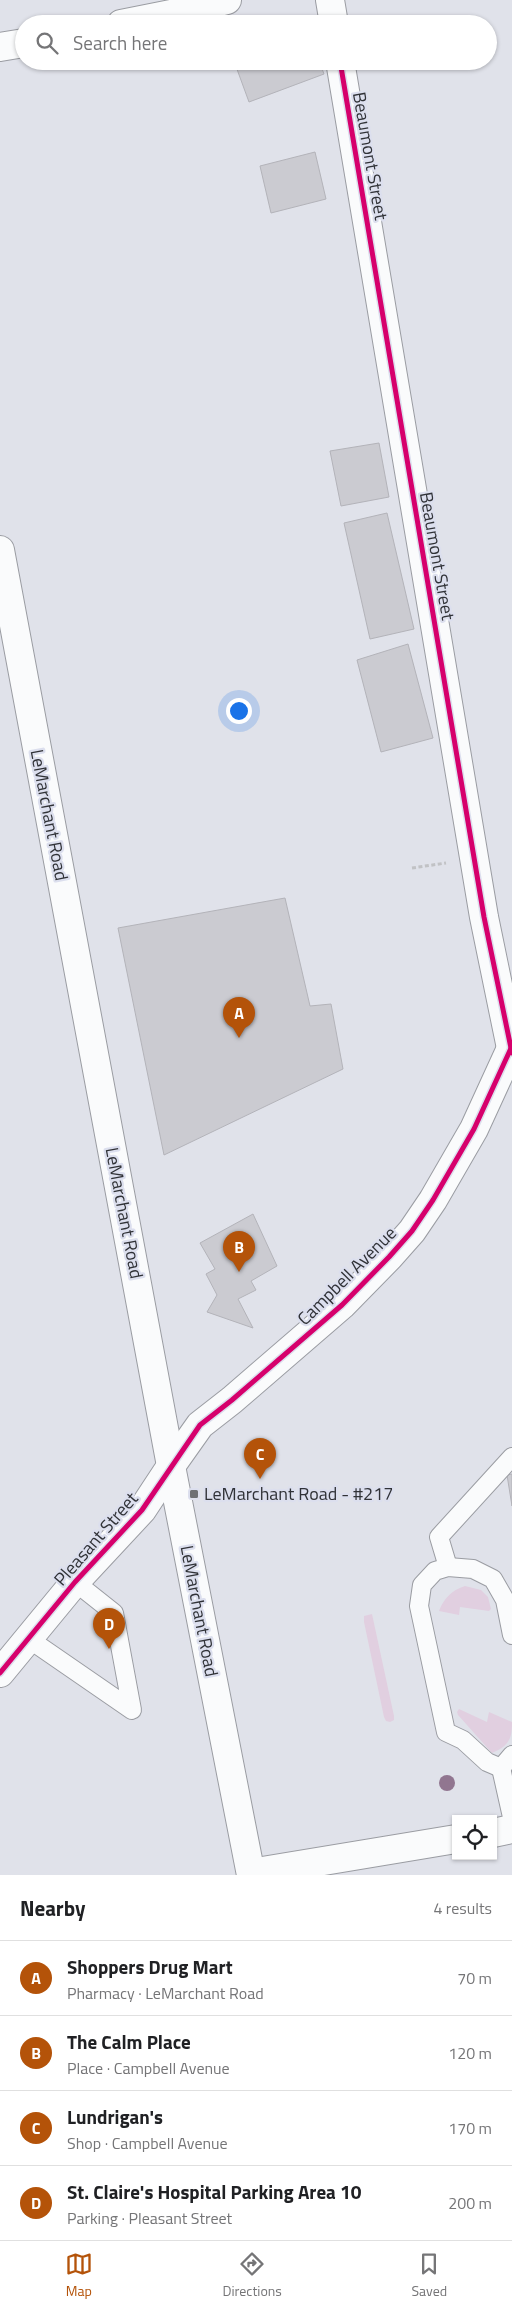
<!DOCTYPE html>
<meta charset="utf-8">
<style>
body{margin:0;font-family:"Titillium Web",sans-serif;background:#f2f2f2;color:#202124}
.controls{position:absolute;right:15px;bottom:15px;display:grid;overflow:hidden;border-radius:0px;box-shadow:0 1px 4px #0004}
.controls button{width:45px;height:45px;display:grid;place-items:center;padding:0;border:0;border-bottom:1px solid #e0e0e0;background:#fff;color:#202124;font:25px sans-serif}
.you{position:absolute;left:238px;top:710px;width:18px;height:18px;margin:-12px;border:4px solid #fff;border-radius:50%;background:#1a73e8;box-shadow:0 0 0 8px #1a73e833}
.badge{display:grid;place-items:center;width:32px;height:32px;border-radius:50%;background:#b45309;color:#fff;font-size:16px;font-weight:700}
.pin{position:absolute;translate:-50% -41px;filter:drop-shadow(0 1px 2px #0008)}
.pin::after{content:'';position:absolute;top:26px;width:18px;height:15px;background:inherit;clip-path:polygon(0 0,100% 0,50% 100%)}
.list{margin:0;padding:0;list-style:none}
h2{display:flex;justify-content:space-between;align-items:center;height:65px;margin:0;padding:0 20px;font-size:21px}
h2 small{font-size:16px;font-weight:400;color:#757577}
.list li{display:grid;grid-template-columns:32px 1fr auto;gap:15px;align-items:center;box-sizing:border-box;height:75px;padding:0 20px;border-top:1px solid #e0e0e0}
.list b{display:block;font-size:19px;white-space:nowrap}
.list p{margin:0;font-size:16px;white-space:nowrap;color:#757577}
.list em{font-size:16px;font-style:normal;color:#757577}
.icon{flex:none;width:28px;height:28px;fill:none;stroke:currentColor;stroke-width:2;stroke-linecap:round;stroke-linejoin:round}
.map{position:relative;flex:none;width:512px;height:1875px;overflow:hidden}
.search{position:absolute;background:#fff;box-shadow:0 1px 4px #0004;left:15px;right:15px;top:15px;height:55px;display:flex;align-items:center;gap:12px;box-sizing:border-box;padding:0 18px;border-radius:28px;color:#757577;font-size:19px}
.sheet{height:365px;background:#fff}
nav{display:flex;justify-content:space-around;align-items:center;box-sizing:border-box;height:70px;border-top:1px solid #e0e0e0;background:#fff;font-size:14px;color:#757577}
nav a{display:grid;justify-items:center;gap:2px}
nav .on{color:#b45309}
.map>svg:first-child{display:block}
.green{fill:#e1cfe0}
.building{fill:#cbcbd1;stroke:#b3b3b9}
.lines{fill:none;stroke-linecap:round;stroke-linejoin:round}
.service-casing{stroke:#9a9ca2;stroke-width:20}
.minor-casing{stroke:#9a9ca2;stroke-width:30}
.tertiary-casing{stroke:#9a9ca2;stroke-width:30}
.secondary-casing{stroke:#9a9ca2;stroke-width:30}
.path{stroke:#c1c2c5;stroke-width:3;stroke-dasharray:4 2.5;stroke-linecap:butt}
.service{stroke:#fafbfc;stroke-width:18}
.minor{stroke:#fafbfc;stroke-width:28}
.tertiary{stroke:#fafbfc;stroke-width:28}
.secondary{stroke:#fafbfc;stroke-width:28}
.cycleway-casing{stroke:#dcdfee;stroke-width:8}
.cycleway{stroke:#d6006c;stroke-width:5}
.tree{fill:#917690}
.poi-dot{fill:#6e7076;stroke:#dcdfee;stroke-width:2}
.labels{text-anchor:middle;stroke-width:4.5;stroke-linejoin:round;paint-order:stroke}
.street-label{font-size:18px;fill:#303237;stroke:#dcdfee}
.poi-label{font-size:18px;fill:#303237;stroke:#dcdfee;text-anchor:start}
</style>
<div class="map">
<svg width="512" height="1875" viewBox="0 0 512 1875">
<rect width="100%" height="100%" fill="#e0e2ea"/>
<!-- green -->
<g class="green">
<path d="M465 1586 481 1590 488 1597 491 1609 489 1611 460 1607 459 1615 439 1611C444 1598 452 1590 465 1586Z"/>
<polygon points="372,1614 394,1716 394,1720 390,1722 386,1721 384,1717 364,1622 364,1616"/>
<path d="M459 1709 487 1722 489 1712 512 1722C512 1739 509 1746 492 1753L458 1715 457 1712Z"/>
</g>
<!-- building -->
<g class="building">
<polygon points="234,61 319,61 324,74 249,102"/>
<polygon points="315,152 326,199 271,213 260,166"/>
<polygon points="379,443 389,497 341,506 330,451"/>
<polygon points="387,513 414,629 370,639 344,523"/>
<polygon points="408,644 433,738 381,752 357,660"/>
<polygon points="285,898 310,1006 331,1004 343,1069 164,1155 118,928"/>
<polygon points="253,1214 277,1266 251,1281 256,1290 238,1299 253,1328 207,1312 217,1295 206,1274 215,1269 200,1243"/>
<polygon points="512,1474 512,1506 507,1475"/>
</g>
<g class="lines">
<!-- service casing -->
<g class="service-casing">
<g id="service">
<polyline points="448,1567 439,1537 512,1457"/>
<polyline points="29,1639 132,1710 114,1613 75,1582"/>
<polyline points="501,1768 487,1762 463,1740 446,1732 419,1606 422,1585 435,1571 448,1567 473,1569 493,1579 505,1600 512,1635"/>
<polyline points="501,1768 512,1817"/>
<polyline points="501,1768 512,1755"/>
</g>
</g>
<!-- minor casing -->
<g class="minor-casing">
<g id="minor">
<polyline points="330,0 334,24"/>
<polyline points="121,24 181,12 227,0"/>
<polyline points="0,47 24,43"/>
<polyline points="340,61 484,917 512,1053"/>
<polyline points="0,1673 75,1582 142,1510 171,1466"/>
<polyline points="493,1833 512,1829"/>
<polyline points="251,1873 456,1839"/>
</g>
</g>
<!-- tertiary casing -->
<g class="tertiary-casing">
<polyline id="tertiary" points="171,1466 200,1425 232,1400 342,1305 389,1257 412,1231 433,1200 474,1129 512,1046"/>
</g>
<!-- secondary casing -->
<g class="secondary-casing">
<polyline id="secondary" points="0,550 171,1466 251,1875"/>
</g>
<!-- path -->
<polyline class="path" points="412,868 446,863"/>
<!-- service -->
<use href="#service" class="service"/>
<!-- minor -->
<use href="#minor" class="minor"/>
<!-- tertiary -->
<use href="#tertiary" class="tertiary"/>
<!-- secondary -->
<use href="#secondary" class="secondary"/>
<!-- cycleway casing -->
<g class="cycleway-casing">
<g id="cycleway">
<polyline points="340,61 484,917 512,1053"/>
<polyline points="0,1673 75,1582 142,1510 200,1425 232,1400 342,1305 389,1257 412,1231 433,1200 474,1129 512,1046"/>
</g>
</g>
<!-- cycleway -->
<use href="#cycleway" class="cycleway"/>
</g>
<!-- trees -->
<circle class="tree" cx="447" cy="1783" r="8"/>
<!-- markers -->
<rect class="poi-dot" x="189" y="1489" width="10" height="10" rx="2.5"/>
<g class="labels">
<!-- street labels -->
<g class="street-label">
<text transform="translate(370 156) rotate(80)" y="6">Beaumont Street</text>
<text transform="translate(437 556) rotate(80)" y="6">Beaumont Street</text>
<text transform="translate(49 815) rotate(79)" y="6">LeMarchant Road</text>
<text transform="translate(124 1213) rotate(79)" y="6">LeMarchant Road</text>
<text transform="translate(347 1276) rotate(-45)" y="6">Campbell Avenue</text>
<text transform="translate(96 1539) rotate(-49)" y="6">Pleasant Street</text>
<text transform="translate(199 1611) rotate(79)" y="6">LeMarchant Road</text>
</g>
<!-- poi labels -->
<g class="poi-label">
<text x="204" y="1500">LeMarchant Road - #217</text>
</g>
</g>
</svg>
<div class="controls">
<button><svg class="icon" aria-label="locate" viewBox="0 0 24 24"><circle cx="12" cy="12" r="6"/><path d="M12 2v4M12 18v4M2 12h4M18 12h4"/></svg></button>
</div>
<div class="you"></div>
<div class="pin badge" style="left:239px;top:1038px">A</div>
<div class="pin badge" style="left:239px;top:1272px">B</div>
<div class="pin badge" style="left:260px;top:1479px">C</div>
<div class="pin badge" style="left:109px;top:1649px">D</div>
<div class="search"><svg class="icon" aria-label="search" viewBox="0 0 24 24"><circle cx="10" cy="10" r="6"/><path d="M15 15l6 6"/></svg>Search here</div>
</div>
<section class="sheet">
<h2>Nearby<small>4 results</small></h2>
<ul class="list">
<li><span class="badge">A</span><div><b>Shoppers Drug Mart</b><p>Pharmacy · LeMarchant Road</p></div><em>70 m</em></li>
<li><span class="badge">B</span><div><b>The Calm Place</b><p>Place · Campbell Avenue</p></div><em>120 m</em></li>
<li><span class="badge">C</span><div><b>Lundrigan's</b><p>Shop · Campbell Avenue</p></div><em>170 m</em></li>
<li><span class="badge">D</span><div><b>St. Claire's Hospital Parking Area 10</b><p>Parking · Pleasant Street</p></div><em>200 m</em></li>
</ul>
</section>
<nav>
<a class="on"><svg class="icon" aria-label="map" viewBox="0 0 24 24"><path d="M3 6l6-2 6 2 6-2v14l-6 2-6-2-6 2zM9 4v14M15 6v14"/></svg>Map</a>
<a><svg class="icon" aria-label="directions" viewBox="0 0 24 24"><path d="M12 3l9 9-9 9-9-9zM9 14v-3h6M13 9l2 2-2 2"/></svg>Directions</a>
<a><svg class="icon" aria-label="saved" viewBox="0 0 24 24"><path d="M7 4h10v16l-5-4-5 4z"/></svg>Saved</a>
</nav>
